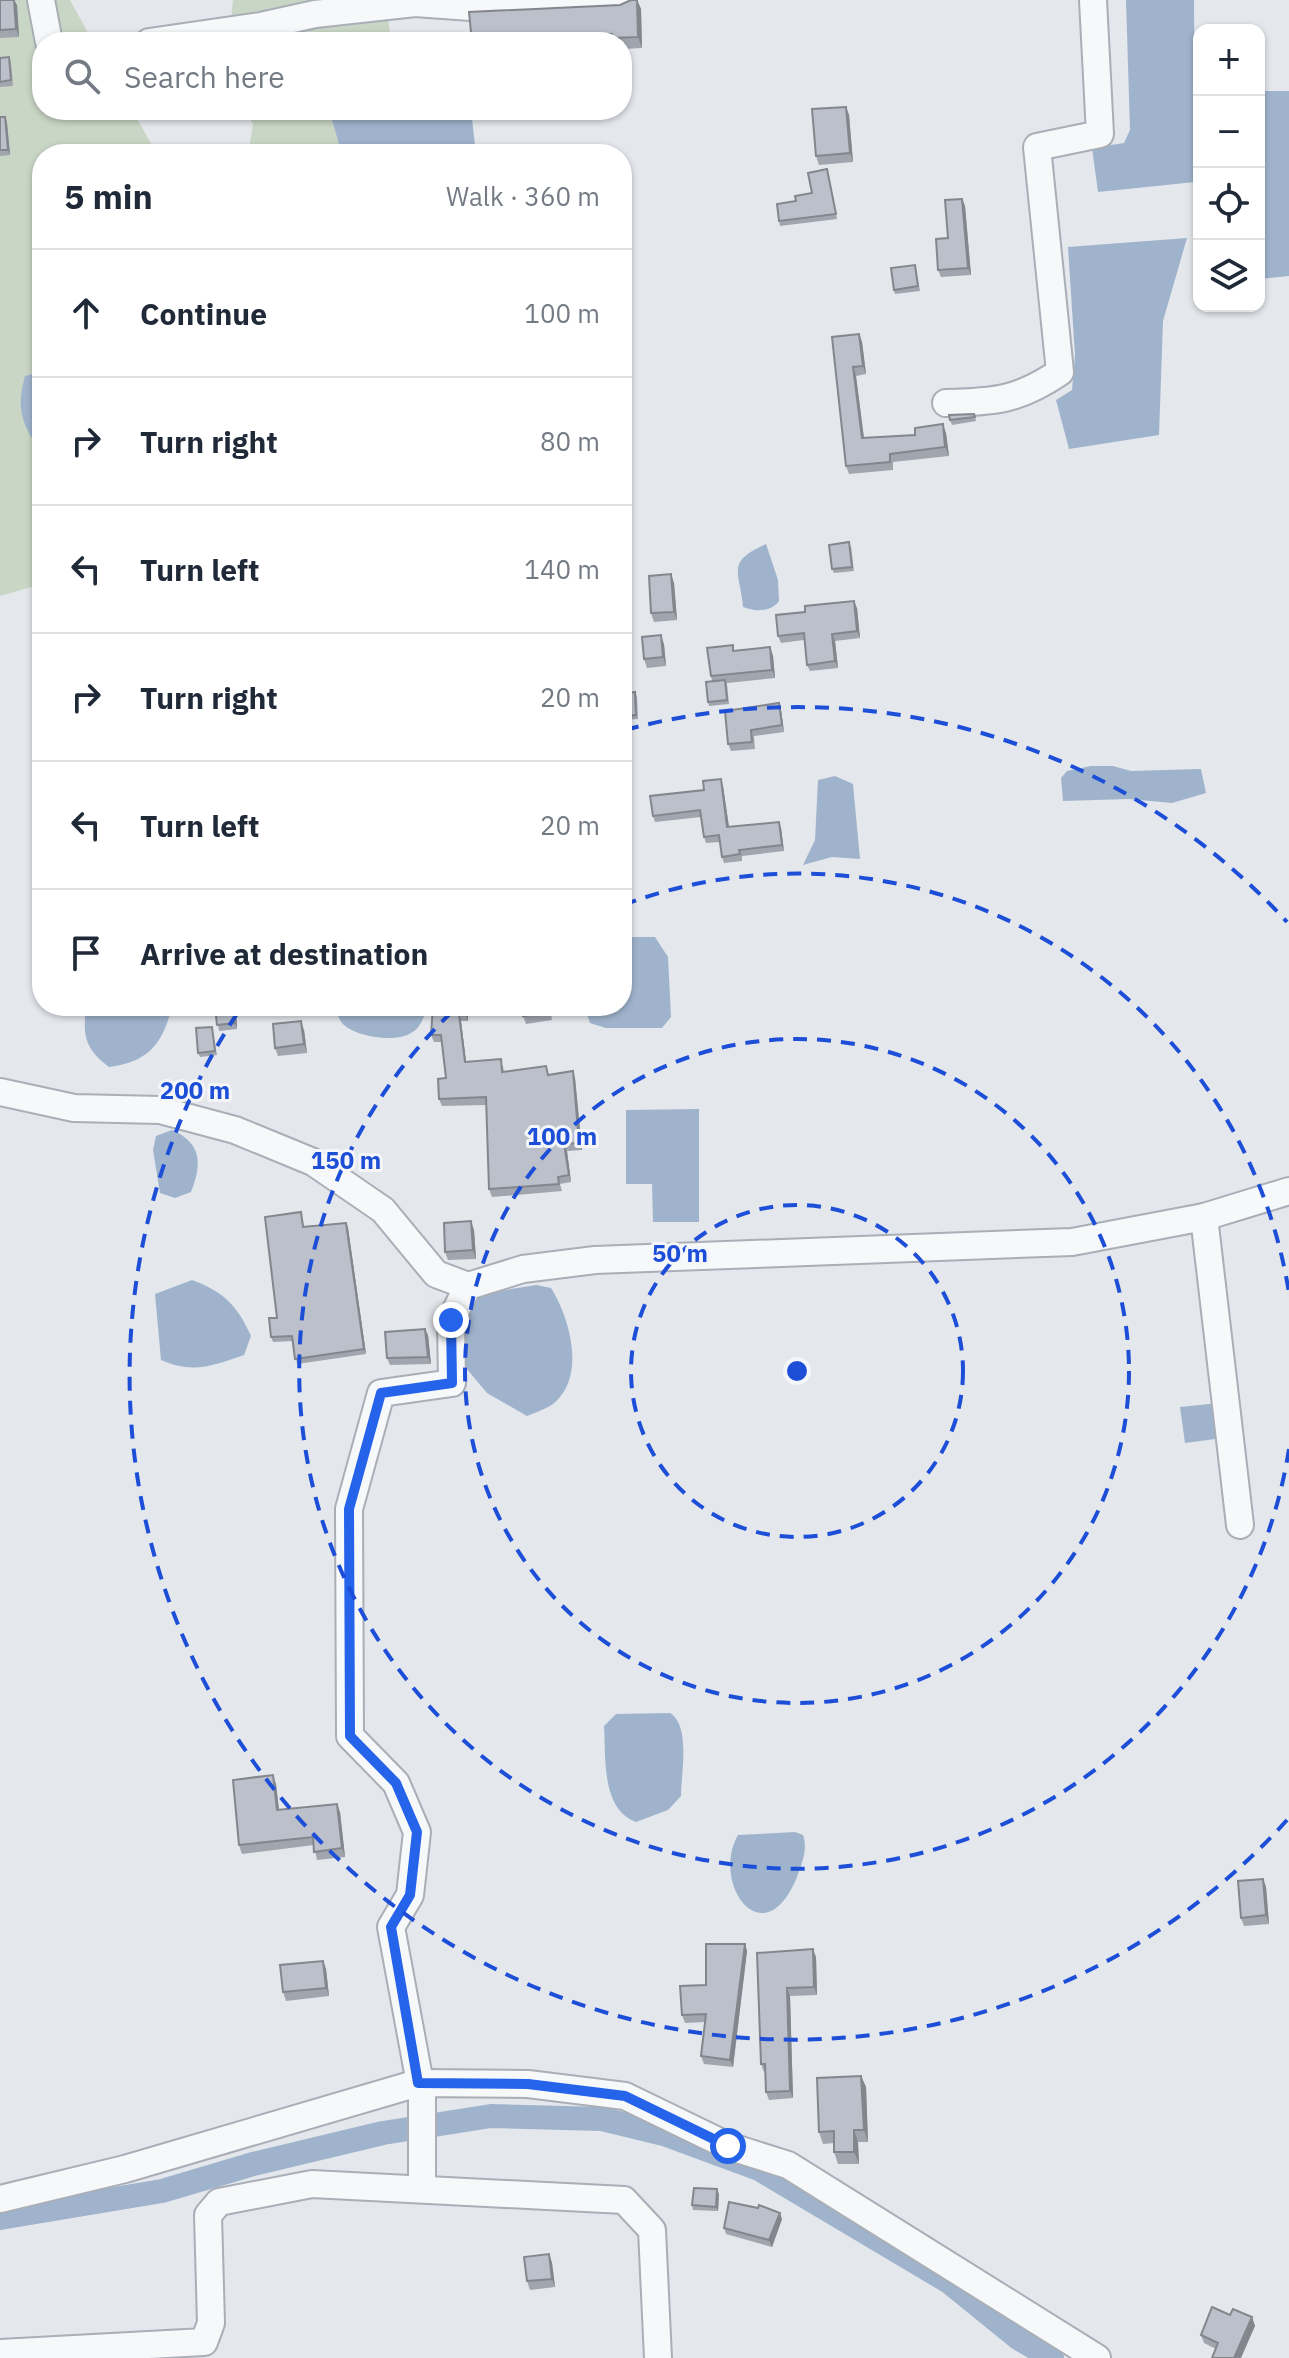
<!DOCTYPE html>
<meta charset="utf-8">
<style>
body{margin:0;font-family:"IBM Plex Sans",sans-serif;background:#f2f2f3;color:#1f2937}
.controls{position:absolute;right:24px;top:24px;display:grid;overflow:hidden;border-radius:16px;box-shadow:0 2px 6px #0004}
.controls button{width:72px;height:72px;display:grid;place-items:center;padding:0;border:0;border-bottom:2px solid #e0e1e3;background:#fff;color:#1f2937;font:40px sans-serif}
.stop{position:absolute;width:24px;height:24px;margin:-18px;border:6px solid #2563eb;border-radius:50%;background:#fff}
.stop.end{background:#2563eb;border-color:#fff;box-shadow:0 2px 8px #0008}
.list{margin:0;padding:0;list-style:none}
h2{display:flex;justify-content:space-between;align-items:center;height:104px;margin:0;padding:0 32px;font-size:34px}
h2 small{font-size:26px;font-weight:400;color:#747a83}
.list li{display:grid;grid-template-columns:52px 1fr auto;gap:24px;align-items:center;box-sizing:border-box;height:128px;padding:0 32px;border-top:2px solid #e0e1e3}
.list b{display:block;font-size:30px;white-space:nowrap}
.list em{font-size:26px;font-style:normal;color:#747a83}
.icon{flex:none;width:44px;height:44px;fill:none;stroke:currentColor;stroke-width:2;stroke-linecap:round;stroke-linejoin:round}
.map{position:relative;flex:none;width:1289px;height:2358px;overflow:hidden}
.search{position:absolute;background:#fff;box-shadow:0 2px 6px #0004;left:32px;top:32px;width:600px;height:88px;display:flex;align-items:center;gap:20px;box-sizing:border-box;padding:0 28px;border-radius:32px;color:#747a83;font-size:30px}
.panel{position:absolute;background:#fff;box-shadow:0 2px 6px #0004;left:32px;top:144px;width:600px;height:872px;border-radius:32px}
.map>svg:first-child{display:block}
.green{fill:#c9d6c5}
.water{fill:#9fb4cc}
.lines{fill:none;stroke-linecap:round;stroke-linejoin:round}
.canal{stroke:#9fb4cc;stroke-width:24}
.minor-casing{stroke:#a9aeb7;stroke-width:30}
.minor{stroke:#f7f8fa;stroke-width:26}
.wall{fill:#a1a5ae}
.shaded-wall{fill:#83868d}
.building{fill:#bbc0ca;stroke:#83868d;stroke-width:2}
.route{stroke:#2563eb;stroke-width:10}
.ring{fill:none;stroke:#1d4ed8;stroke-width:4;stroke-dasharray:14 10}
.centre{fill:#1d4ed8;stroke:#f4f6f9;stroke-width:4}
.ring-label{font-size:24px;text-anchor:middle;font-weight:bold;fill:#1d4ed8;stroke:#f4f6f9;stroke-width:6;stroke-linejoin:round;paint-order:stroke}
</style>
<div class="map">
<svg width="1289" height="2358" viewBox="0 0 1289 2358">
<rect width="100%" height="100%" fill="#e4e7ec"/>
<!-- green -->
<g class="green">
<polygon points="0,0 70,0 93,42 42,42 42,110 132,110 153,147 239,154 42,154 42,584 0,596"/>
<polygon points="233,0 386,0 391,42 229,42"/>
<polygon points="247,110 399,110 405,154 248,154 253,125"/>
</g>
<!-- water -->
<g class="water">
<polygon points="1126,0 1194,0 1195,182 1098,192 1092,148 1124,143 1130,130"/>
<polygon points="1259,91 1289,91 1289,276 1259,279"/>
<polygon points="333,110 471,110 476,154 342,154 332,120"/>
<polygon points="1187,238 1163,321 1159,435 1069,449 1056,400 1072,390 1075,355 1068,247"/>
<path d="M42 372V439L34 441C19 419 18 402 25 376Z"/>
<path d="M766 544 778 580 779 601C771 612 755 612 743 607 740 571 725 562 766 544Z"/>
<polygon points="1091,766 1113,766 1131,771 1201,769 1206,793 1172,803 1129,799 1063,801 1061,778 1067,771"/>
<polygon points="835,776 853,784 860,859 832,857 803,865 815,840 818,780"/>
<polygon points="622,937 655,937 668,957 671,1017 662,1028 606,1028 590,1023 584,1006 622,1006"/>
<path d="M86 1006H172C163 1044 148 1062 109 1067 84 1048 83 1036 86 1006Z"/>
<path d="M333 1006H428C424 1016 421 1028 411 1033 396 1043 354 1037 342 1023 339 1019 336 1011 333 1006Z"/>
<polygon points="699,1109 699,1222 653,1222 652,1184 626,1184 626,1110"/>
<path d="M172 1130C202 1143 202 1164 191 1192L175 1198 160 1193 153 1150 156 1136Z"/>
<path d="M192 1280C224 1292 237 1305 251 1336L244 1355C212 1366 193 1374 161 1360L155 1294Z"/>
<path d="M536 1285 551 1288C570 1318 588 1380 550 1406 543 1410 534 1413 527 1416L487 1393 461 1362V1325L469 1296Z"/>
<polygon points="1219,1403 1223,1438 1185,1443 1180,1407"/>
<path d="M670 1713C691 1726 681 1773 681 1796L668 1810 636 1822C601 1809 606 1758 604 1726L616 1714Z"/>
<path d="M795 1832 803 1835C808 1850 802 1863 797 1877 764 1958 710 1884 738 1835Z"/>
</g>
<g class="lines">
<!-- canal -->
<polyline class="canal" points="0,2218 162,2191 253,2164 383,2133 491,2116 602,2119 664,2134 759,2169 949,2282 1018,2338 1052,2358"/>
<!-- minor casing -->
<g class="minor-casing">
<g id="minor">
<polyline points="41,0 49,42"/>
<polyline points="149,42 261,26 315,14 415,3 485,8 623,0"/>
<path d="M946 403C995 402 1019 400 1060 372L1037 147 1100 134 1093 0"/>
<polyline points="0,1092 74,1108 160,1110 235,1130 313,1162 383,1210 436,1274 468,1286 523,1269 595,1260 1072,1242 1204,1217 1289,1191"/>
<polyline points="1204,1217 1240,1525"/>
<polyline points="422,2188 422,2094 391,1927 410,1895 417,1832 396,1783 350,1736 349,1509 381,1393 452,1383 451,1320 468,1286"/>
<polyline points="0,2199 125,2169 418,2083 528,2084 625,2096 728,2146 788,2165 1097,2358"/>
<polyline points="0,2353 204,2342 211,2323 208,2215 219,2202 312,2184 624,2200 652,2230 658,2358"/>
</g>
</g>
<!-- minor -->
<use href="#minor" class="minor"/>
</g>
<!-- wall -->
<g class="wall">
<polygon points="0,0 17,5 19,37 0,38"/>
<polygon points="631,0 637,0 641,9 642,48 622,49 622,42 472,42 620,5"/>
<polygon points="9,57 11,63 13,86 0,87 0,58"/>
<polygon points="846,107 849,115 853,162 819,165 816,156"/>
<polygon points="0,117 5,117 7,123 10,155 0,156"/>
<polygon points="828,173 837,219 780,226 779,221 796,201 812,193"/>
<polygon points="962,199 965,206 971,275 941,277 938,270 948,238"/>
<polygon points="915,265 920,291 895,294 894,290"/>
<polygon points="859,334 862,342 866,374 856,376 864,438 946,433 949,456 893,462 893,470 849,474 846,466 832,337"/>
<polygon points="975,417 976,421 952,425 950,420"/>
<polygon points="851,546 854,571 834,573 832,569"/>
<polygon points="674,583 677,620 654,622 651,613"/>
<polygon points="857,608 860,638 835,641 838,668 810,671 807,665 804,640 781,643 778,636"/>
<polygon points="664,644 666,666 647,668 644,659"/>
<polygon points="770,647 773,656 775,678 727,683 729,704 709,706 708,702 712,681 711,676 734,651"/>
<polygon points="635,692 637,697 638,719 622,720 622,694"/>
<polygon points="779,703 781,710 784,732 754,736 755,749 731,751 728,744"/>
<polygon points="723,786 729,827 781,828 784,851 742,856 742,861 724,863 722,857 720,842 706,843 704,837 701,817 655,822 653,816 704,790"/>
<polygon points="215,1006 236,1006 237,1029 219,1031"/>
<polygon points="433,1006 468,1006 468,1021 461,1021 466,1062 503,1066 504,1072 549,1075 573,1071 575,1078 582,1150 567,1151 571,1182 560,1184 562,1191 492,1197 489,1189 486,1105 442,1106 439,1099 446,1078 442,1042 434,1042 431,1035"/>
<polygon points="550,1006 552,1020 526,1024 523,1016"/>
<polygon points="212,1027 217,1055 200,1057 198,1053"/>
<polygon points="304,1030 307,1053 278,1056 275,1048"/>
<polygon points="301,1212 304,1226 346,1223 348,1228 366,1354 297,1364 293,1341 273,1342 271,1337 277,1318"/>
<polygon points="474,1230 476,1259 448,1260 445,1252"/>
<polygon points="428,1335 431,1364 390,1365 387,1358"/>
<polygon points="276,1784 279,1810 340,1812 345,1857 317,1860 314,1845 242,1854 239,1845"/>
<polygon points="1263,1879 1266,1887 1269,1924 1244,1926 1241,1918"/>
<polygon points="745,1944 747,1951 733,2067 704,2064 701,2056 705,2022 685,2023 682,2015 706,1985"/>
<polygon points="757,1953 816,1957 817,1995 790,1996 793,2098 769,2100 766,2092 765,2072 764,2072 761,2064"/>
<polygon points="323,1961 326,1969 329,1996 286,2001 283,1992"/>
<polygon points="861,2076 866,2087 868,2142 858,2142 859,2164 838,2164 834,2152 834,2143 823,2144 819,2132"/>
<polygon points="719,2194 718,2211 693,2210 692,2205"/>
<polygon points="782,2219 772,2247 726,2234 724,2228"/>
<polygon points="549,2254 552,2263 555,2287 530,2290 527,2281"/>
<polygon points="1252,2317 1255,2326 1216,2349 1204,2343 1201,2335"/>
</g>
<!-- shaded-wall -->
<g class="shaded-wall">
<polygon points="14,0 17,5 19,37 16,29"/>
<polygon points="637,0 641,9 642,48 638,37"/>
<polygon points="846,107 849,115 853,162 850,153"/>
<polygon points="5,117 7,123 10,155 8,150"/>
<polygon points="962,199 965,206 971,275 968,268"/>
<polygon points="859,334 862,342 866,374 863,366"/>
<polygon points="853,367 856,376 865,447 862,438"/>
<polygon points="943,424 946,433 949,456 945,447"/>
<polygon points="671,574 674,583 677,620 674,612"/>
<polygon points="854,601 857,608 860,638 857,631"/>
<polygon points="832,634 835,641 838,668 835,661"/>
<polygon points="661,635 664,644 666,666 663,657"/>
<polygon points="770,647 773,656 775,678 772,670"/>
<polygon points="779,703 781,710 784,732 782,725"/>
<polygon points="721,779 723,786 730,834 727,827"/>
<polygon points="779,822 781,828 784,851 782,845"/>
<polygon points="234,1006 236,1006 237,1029 235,1023"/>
<polygon points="465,1006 468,1006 468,1021 465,1014"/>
<polygon points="459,1014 461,1021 467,1069 465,1062"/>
<polygon points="301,1021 304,1030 307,1053 304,1044"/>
<polygon points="573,1071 575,1078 582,1150 579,1143"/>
<polygon points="564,1144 567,1151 571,1182 569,1175"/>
<polygon points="471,1221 474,1230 476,1259 473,1250"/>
<polygon points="346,1223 348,1228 366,1354 364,1349"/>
<polygon points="425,1329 428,1335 431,1364 428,1357"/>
<polygon points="273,1775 276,1784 280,1819 277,1810"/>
<polygon points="337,1804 340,1812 345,1857 342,1848"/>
<polygon points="1263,1879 1266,1887 1269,1924 1266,1915"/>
<polygon points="745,1944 747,1951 733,2067 730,2060"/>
<polygon points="813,1949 816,1957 817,1995 814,1987"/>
<polygon points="323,1961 326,1969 329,1996 326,1988"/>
<polygon points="787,1988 790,1996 793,2098 790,2091"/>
<polygon points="861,2076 866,2087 868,2142 864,2130"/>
<polygon points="854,2130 858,2142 859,2164 854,2152"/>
<polygon points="717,2189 719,2194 718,2211 716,2207"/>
<polygon points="780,2213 782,2219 772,2247 769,2240"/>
<polygon points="549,2254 552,2263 555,2287 552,2279"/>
<polygon points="1252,2317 1255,2326 1241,2358 1234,2358"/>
</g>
<!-- building -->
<g class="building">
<polygon points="0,0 14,0 16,29 0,30"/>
<polygon points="631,0 637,0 638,37 612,38 612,34 499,35 500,42 472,42 469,12 620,5"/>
<polygon points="9,57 11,80 0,82 0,58"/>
<polygon points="846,107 850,153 816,156 812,109"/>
<polygon points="0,117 5,117 8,150 0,150"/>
<polygon points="827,169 836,214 779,221 777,204 796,201 795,196 812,193 808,173"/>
<polygon points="962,199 968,268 938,270 936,239 948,238 945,200"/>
<polygon points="915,265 918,286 894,290 891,268"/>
<polygon points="859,334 863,366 853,367 862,438 915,435 915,428 943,424 945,447 890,454 890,462 846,466 832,337"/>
<polygon points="974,414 975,417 950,420 949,415"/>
<polygon points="849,542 852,567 832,569 829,545"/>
<polygon points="671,574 674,612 651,613 649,576"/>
<polygon points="854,601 857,631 832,634 835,661 807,665 804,633 778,636 776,615 805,612 805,606"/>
<polygon points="661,635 663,657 644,659 642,637"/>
<polygon points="733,645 733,651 770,647 772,670 711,676 707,648"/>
<polygon points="725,680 727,700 708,702 706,682"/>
<polygon points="635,692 636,715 622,716 622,694"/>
<polygon points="779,703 782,725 751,730 752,742 728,744 725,711"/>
<polygon points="721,779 727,827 779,822 782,845 739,850 740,854 722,857 719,835 704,837 700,810 653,816 650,796 704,790 703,781"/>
<polygon points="215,1006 234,1006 235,1023 217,1025"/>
<polygon points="433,1006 465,1006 465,1014 459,1014 465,1062 501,1059 502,1072 546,1066 548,1075 573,1071 579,1143 564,1144 569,1175 558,1177 559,1184 489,1189 486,1097 439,1099 438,1079 446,1078 441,1035 431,1035"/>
<polygon points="522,1006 548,1006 549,1012 523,1016"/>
<polygon points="301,1021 304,1044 275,1048 273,1024"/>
<polygon points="212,1027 215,1051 198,1053 196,1028"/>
<polygon points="301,1212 303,1227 346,1223 364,1349 295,1359 292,1336 271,1337 269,1318 277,1318 265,1217"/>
<polygon points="471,1221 473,1250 445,1252 444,1223"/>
<polygon points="425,1329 428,1357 387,1358 385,1332"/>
<polygon points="273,1775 277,1810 337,1804 342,1848 314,1852 313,1837 239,1845 233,1780"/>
<polygon points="1263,1879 1266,1915 1241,1918 1238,1881"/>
<polygon points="706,1944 745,1944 730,2060 701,2056 706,2014 682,2015 680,1986 706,1985"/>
<polygon points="813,1949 814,1987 787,1988 790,2091 766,2092 765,2064 761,2064 757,1953"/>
<polygon points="323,1961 326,1988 283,1992 280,1965"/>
<polygon points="861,2076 864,2130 854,2130 854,2152 834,2152 834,2131 819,2132 817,2078"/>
<polygon points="694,2188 717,2189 716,2207 692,2205"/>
<polygon points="729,2202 758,2208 759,2205 780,2213 769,2240 724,2228"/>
<polygon points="549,2254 552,2279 527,2281 524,2257"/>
<polygon points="1212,2307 1230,2315 1233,2309 1252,2317 1234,2358 1212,2358 1218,2343 1201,2335"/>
</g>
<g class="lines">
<!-- route -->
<polyline class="route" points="451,1320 452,1383 381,1393 349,1509 350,1736 396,1783 417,1832 410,1895 391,1927 418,2083 528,2084 625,2096 728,2146"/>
</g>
<!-- distance rings -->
<g class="ring">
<circle cx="797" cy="1371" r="166"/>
<circle cx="797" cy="1371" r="332"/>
<path d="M1289 1449A498 498 0 1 1 457 1007M623 905A498 498 0 0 1 1289 1293"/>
<path d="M1287 1820A664 664 0 0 1 240 1009M625 730A664 664 0 0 1 1287 922"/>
</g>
<circle cx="797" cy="1371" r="12" class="centre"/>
<g class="ring-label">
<text x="195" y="1099">200 m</text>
<text x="562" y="1145">100 m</text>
<text x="346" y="1169">150 m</text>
<text x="680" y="1262">50 m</text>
</g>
</svg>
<div class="controls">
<button>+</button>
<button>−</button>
<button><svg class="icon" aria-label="locate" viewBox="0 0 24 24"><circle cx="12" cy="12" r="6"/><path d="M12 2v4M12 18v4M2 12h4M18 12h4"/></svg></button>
<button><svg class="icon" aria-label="layers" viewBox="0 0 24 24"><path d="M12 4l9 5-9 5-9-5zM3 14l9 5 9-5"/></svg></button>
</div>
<div class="stop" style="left:728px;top:2146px"></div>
<div class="stop end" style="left:451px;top:1320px"></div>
<div class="search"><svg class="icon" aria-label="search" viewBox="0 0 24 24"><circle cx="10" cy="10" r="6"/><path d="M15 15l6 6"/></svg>Search here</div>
<section class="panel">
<h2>5 min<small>Walk · 360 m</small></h2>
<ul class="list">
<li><svg class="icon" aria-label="ahead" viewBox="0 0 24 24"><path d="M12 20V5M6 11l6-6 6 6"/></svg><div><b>Continue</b></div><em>100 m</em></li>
<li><svg class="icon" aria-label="right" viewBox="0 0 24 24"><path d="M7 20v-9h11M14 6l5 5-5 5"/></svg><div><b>Turn right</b></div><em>80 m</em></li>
<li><svg class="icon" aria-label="left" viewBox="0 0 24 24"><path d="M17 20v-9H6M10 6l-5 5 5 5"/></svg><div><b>Turn left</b></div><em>140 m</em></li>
<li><svg class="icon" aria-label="right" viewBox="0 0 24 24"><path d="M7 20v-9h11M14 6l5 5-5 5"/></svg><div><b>Turn right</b></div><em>20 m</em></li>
<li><svg class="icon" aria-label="left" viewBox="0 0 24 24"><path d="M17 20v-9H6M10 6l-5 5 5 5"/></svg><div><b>Turn left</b></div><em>20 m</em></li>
<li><svg class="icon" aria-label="arrive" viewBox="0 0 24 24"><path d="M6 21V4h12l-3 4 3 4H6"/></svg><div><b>Arrive at destination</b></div></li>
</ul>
</section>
</div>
